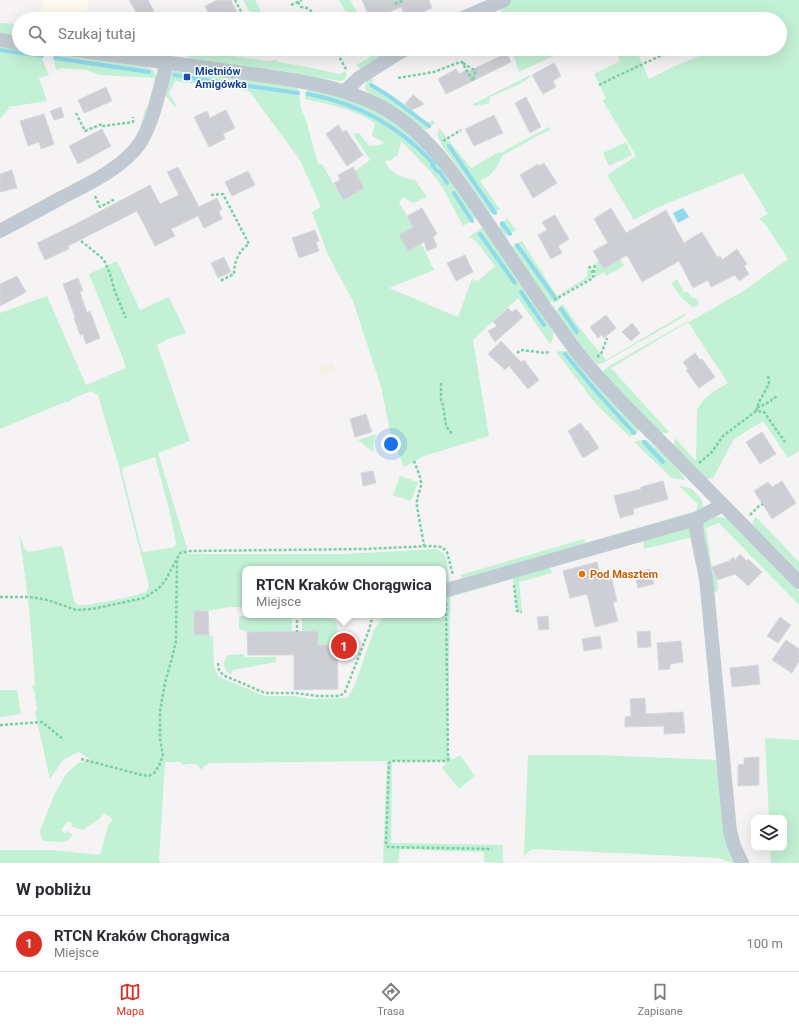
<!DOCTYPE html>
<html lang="pl">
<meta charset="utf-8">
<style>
body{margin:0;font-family:Roboto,sans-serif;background:#f2f2f3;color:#2b2b33}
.controls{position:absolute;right:12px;bottom:12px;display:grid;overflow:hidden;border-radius:8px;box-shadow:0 4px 16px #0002}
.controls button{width:36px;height:36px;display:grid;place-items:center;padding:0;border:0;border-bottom:1px solid #e1e1e2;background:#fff;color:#2b2b33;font:20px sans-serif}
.you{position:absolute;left:391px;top:444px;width:14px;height:14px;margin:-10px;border:3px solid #fff;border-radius:50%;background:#1a73e8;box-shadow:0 0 0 6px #1a73e833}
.badge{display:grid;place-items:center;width:26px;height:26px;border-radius:50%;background:#d93025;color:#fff;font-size:13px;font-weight:700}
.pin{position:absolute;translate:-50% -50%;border:2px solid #fff;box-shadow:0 1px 4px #0006}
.popup{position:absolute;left:242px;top:566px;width:204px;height:52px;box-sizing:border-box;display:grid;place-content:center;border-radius:8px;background:#fff;filter:drop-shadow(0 1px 3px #0005);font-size:13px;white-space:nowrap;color:#7c7c81}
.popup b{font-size:15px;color:#2b2b33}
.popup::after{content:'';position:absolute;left:50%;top:100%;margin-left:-8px;border:8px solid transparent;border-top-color:#fff}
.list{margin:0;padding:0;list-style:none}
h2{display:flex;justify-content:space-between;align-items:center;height:52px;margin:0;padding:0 16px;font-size:17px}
h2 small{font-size:13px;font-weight:400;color:#7c7c81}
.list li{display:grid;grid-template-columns:26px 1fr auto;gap:12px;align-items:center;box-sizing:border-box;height:56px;padding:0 16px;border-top:1px solid #e1e1e2}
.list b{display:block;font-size:15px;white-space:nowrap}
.list p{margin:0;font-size:13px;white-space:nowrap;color:#7c7c81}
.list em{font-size:13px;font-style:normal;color:#7c7c81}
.icon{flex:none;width:22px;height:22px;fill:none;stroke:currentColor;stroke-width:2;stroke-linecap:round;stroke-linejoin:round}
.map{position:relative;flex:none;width:799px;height:863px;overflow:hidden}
.search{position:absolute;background:#fff;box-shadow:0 4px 16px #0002;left:12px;right:12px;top:12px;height:44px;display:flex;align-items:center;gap:10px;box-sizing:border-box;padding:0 14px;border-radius:22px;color:#7c7c81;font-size:15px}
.sheet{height:108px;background:#fff}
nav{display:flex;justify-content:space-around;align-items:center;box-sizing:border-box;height:56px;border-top:1px solid #e1e1e2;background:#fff;font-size:11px;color:#7c7c81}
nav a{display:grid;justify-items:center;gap:2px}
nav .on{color:#d93025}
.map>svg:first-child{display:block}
.commercial{fill:#fdf9ef}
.green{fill:#c3f1d5;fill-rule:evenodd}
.sand{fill:#f5f0e5}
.water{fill:#90daee}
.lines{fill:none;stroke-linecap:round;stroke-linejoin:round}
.stream{stroke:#90daee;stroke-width:4}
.building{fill:#cdcfd5;stroke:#d7d9de}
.path{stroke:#7ad0a6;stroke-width:2.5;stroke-dasharray:3 2;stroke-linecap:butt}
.minor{stroke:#c1cad2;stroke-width:14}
.transit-dot{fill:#1a4fb4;stroke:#fff;stroke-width:1.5}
.food-dot{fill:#e8710a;stroke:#fff;stroke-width:1.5}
.labels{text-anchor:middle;stroke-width:3;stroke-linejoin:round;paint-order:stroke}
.transit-label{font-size:11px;font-weight:bold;fill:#164399;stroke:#fff;text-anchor:start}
.food-label{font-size:11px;font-weight:bold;fill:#c56008;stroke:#fff;text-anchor:start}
</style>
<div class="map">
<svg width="799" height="863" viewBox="0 0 799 863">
<rect width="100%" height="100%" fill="#f5f3f3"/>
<!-- commercial -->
<polygon class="commercial" points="44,0 87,0 90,5 87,8 86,12 89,18 87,19 40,19 42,8"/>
<!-- green -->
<g class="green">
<polygon points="243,0 255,0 261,11 252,16"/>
<polygon points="339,0 350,0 361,19 350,19"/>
<path d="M512 0H799V451L788 458 763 421 734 439 713 478 706 479 674 445 675 438 696 461 697 410C703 397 716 390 728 383L688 322 611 368 669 432C666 434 662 433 658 432L604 374 603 371 609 366 688 321 689 322 745 290 788 259 765 224 759 219 768 214 743 173 656 208 634 220 607 175 636 156 603 101 606 98 594 74 620 61 614 49H649L638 54 649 79 675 66 702 55 699 49H780V19H503L499 6Z"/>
<polygon points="0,23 19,24 19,36 0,33"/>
<polygon points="0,47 42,52 43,61 49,75 39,78 47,101 8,107 9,109 0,118"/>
<path d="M128 49H178C167 60 142 52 128 50Z"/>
<polygon points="368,49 379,49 380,59 363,69 359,68 356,65 372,56"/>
<polygon points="512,49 568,49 519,72"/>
<polygon points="189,50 269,61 277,60 278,62 302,66 340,74 346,71 347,75 344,80 339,81 277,70 199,61 190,59 187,56 187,54"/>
<polygon points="58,55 146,67 153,70 157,77 150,106 143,119 144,126 133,147 86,179 127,151 142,130 141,124 144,112 148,106 155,78 99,75 87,70 60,68 60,70 56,69 54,62 56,56"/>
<path d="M174 70 183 71V79L191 80 192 72 294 87 297 88 299 91 301 109 306 120 318 164H322L343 200 364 188 355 171 370 160 353 134 359 133 369 146 379 145 385 143 372 136 375 123C354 109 329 104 305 99V92L307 90 310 89 336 95 377 111 394 122 428 151 477 217 463 226 443 188 430 171 401 141 398 155 391 160 385 161C391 175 402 177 415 180L427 197 413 203 403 197 399 203C413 224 423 247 434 270L389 288 458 317 472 279 478 281 495 266 476 241 469 237 480 229 484 228 552 328C554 335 554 338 550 344L518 298 473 340 489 436 424 456 404 467 391 435 381 387 353 301 328 255 312 212 321 207 300 160 249 91 175 81 169 93 177 106 175 107 165 95 168 75Z"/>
<polygon points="530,75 531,77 518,85 495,95 494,95 490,97 489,101 491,103 474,106 473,104"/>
<path d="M370 79H374L372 83 405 104 427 123 433 120 435 123 427 130C422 129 418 124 414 121 403 114 393 107 382 100 377 97 369 95 366 90 364 85 366 82 370 79Z"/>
<polygon points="549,127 550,127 550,130 537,136 502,156 496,168 490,175 480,181 500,209 493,214 490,213 462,173 443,147 437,135 439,128 471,168 499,152 500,153"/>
<polygon points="626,142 632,155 609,166 603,153"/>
<polygon points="507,218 516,230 506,236 500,229 500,224 504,222"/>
<path d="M522 241 557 296 587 277 588 267 592 273V277L558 296 560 300C555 303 553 303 547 300L512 247Z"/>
<polygon points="620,259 624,266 606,276 604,272 594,278 597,262 599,261 604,269"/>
<path d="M117 261 140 310 169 297 186 333 168 339 157 345 190 441 158 453 187 548V554H344L437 549 444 554 447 561 449 584 443 586V569H245V607H229L208 611 194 612V635H209L213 637 214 667 219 677 265 696H295L309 699 347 698 354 687 374 630 384 615H443V595L549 564 552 573 519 582 522 613 517 611 513 579 450 597 448 754 452 760 460 755 475 776 459 789 442 768 446 764 444 761H392L391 843 503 845V863L484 862V852L400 849 398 863H383L387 761 210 763 204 766 202 771C196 761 192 764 182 765L181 762H165L159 861 162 863H0V850H53L100 855 108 826 113 819 104 813 99 819 83 830 71 826 73 824 68 821 61 830 65 834 67 831 72 834C69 846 54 841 44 841L41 837 40 831 54 795 66 774 78 763 91 760 79 752 63 760 50 779 35 712 37 709 34 689 31 687 35 685C32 634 27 584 19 534L25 549 29 552 61 546 63 548 74 601 78 605H87L125 598 146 592 149 586 119 467 98 395 91 391 72 399 69 402H65L0 429V313L47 296 86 385 126 368 122 356 89 274ZM155 457 169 509 176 543 175 547 144 552 142 551 122 471 123 468Z"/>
<polygon points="677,279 684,292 688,292 692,298 695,298 699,302 697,306 692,307 681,297 671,283"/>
<path d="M563 304 578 326 606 360 684 314 685 316 601 364H598L595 363 556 314C556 309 559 307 563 304Z"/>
<polygon points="560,351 566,351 570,353 639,429 637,433 630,437 596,404 556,352"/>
<polygon points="376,434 373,452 358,440"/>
<path d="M640 440H647C660 451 675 464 685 479V480L672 478 634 442Z"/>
<polygon points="400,476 418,482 411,501 393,495"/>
<polygon points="679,486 691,488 702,500 703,507 701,511 463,578 460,575 584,539 585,543 696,511 698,504"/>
<polygon points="755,516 799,562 799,571 752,525"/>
<polygon points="714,517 720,517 728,519 799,591 799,605 719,523 706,528 712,567 717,580 718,590 713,594 707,562 702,521"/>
<polygon points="691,523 693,537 644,549 643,538"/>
<polygon points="292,615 292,632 247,632 239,629 239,616"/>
<path d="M302 615H329C340 619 337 635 337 645H318L302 631Z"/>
<path d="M243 654 245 657H276V662L233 670 230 675C224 668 221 663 228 655Z"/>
<polygon points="0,690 17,690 21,714 0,717"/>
<polygon points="765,738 799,740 799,863 771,863 770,848 784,848 784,818 769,818"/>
<path d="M528 755H596L719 760 737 863C731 863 725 860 719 858L534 849C529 850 527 853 524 857Z"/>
</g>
<!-- sand -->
<polygon class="sand" points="333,362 335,371 321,375 319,366"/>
<!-- water -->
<polygon class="water" points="683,208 689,217 678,223 673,213"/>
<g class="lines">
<!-- stream -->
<g class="stream">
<polyline points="0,50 42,56"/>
<polyline points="55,58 149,72"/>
<polyline points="174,75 183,76"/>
<polyline points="191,78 298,93"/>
<polyline points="371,85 389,96 429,126"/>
<path d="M308 94C358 103 400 127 434 164L432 165 437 171 440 172 447 183"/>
<polyline points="449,146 495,213"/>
<polyline points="454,193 472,221"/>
<polyline points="502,223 510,234"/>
<polyline points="480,234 515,283"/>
<polyline points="517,245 555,298"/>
<polyline points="521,292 544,325"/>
<polyline points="561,309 577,332"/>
<polyline points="565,354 596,391 634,433"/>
<polyline points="644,442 663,462"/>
</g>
</g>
<!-- building -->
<g class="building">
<polygon points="129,0 148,0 154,11 140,19"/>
<polygon points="218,0 231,0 240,19 211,19 205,6"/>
<polygon points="362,0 429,0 432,8 425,11 427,16 420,19 406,19 401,7 373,19 370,19"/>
<polygon points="507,53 511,62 475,80 446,94 438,79 456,69 459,74 466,70 467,72"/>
<polygon points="554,63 561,76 553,81 556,87 543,94 532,75"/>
<polygon points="106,87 112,101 84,113 78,100"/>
<polygon points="413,95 424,104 412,110 405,104"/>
<polygon points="526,97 541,127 530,133 515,103"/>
<polygon points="61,107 64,117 54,120 50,111"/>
<polygon points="226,110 235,128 223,134 225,139 209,147 194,117 207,111 210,118"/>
<polygon points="44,114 54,144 41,149 39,142 28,146 20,121"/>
<polygon points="494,115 503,133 474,146 465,129"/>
<polygon points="338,125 343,132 346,130 363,155 347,166 326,134"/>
<polygon points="102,129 111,146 78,164 69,146"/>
<polygon points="544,163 557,183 533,198 520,175 538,164 539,166"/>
<polygon points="178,167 199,207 217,198 222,209 219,211 222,219 204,228 198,216 171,229 175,236 155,246 137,211 68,246 69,249 45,260 37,243 74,225 150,185 160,204 179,195 167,172"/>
<polygon points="353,167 364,188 343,200 334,183 340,180 338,175"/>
<polygon points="12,170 17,188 0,192 0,174"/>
<polygon points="248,171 255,185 232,196 225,182"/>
<polygon points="422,208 437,234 433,237 437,247 427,251 424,242 408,251 399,235 413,227 407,216"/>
<polygon points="611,208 626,233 666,210 684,243 702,232 717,257 720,256 722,260 737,249 747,264 744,266 749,274 739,281 735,275 711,287 708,280 693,288 679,261 642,282 627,255 604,269 593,251 608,243 594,219"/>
<polygon points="555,215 569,239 558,246 562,253 551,259 538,235 547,230 542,222"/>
<polygon points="315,230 319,241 316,242 319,251 299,258 292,238"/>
<polygon points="465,255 473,272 456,281 447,263"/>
<polygon points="224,257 231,272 218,278 211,263"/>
<polygon points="17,276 26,292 0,306 0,284"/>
<polygon points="78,278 83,291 80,292 87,313 90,311 100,338 86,344 83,334 80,335 74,318 75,317 63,284"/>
<polygon points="508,308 512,312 516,309 523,317 495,342 488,331 497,326 493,322"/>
<polygon points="606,315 616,328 604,338 602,335 598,338 590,327"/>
<polygon points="632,323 640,333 631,341 622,332"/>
<polygon points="501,341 521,362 524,360 539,380 528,389 509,366 505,370 488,354"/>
<polygon points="695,353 700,360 702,359 715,377 699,388 686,370 688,369 683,362"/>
<polygon points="366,414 372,432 355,437 350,419"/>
<polygon points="581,423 586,431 587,430 599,448 583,458 572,439 573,439 568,431"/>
<polygon points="762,432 776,454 760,464 746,442"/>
<polygon points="373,471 376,483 363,486 361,473"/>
<polygon points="663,481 668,499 633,509 634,514 620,518 614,496 641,489 641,487"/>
<polygon points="782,481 796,503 772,519 754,491 768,482 772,487"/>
<polygon points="740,554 747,561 748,559 762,572 748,586 735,574 717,580 712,567 729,561 733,557 735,560"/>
<polygon points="597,562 601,579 611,576 617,601 613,603 618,621 595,627 587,594 570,598 563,571"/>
<polygon points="650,569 654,584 638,588 634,573"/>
<polygon points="194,611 208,611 209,635 194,635"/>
<polygon points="548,616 549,629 539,630 537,617"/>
<polygon points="780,617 791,625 778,643 767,636"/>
<polygon points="318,631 318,645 337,645 338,689 294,690 294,655 248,655 247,632"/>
<polygon points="650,631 651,647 638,648 637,632"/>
<polygon points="600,636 602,648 584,651 582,639"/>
<polygon points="786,640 799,649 799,661 792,673 772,660"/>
<polygon points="681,641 683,662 670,664 670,669 659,670 657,643"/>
<polygon points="758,665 760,684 732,687 730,668"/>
<polygon points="645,698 646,714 683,712 685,733 664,734 664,726 625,727 625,717 631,716 630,699"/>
<polygon points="759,757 759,785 738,786 738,765 744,764 744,758"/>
</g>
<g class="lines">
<!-- path -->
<g class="path">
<polyline points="235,0 245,19"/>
<path d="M298 2 301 7C309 7 313 12 317 19"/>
<polyline points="395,4 404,0"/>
<polyline points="291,5 302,0"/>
<polyline points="335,49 347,71"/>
<polyline points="463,63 474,70"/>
<polyline points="398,78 434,72 460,62 462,62 473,81 476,69"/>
<polyline points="599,85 613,78 660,56 669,53 680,51 688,49"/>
<polyline points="76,113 85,131 102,124 103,126 133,122 133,117"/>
<polyline points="443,141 461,130"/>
<path d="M211 195 223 194 249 244C239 250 234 262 234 274L220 281"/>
<polyline points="95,196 100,207 115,199"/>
<polyline points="81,241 101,257 105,262 110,274 115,292 126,318"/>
<polyline points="589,266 593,273"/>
<polyline points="554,300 593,278 595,263"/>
<polyline points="517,353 521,350 546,353 550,351"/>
<polyline points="597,357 601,354 607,338"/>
<polyline points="441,383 441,400 443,405 446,426 452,434"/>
<polyline points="757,408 771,401 772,399 778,396"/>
<polyline points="756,411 759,402 769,384 768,375"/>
<path d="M414 461C416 466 422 480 421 485 420 492 416 498 417 506 419 519 422 533 424 546"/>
<polyline points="699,463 712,452 723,436 756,411 764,412 785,442"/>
<polyline points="750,515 759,506 763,504"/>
<polyline points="514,585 517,611 522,612"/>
<polyline points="0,597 30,597 48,600 76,610 92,609 144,598 158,589 165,581 180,553 185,552 191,551 364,549 432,546 442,547 447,552 453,575"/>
<polyline points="446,603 448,760 446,761 392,761 389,763 386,844 388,847 492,849"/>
<polyline points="297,615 297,632"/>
<polyline points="218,663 219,670 223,675 265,693 296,693 317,696 340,696 345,692 369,630 373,615"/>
<polyline points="0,725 42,722 64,740"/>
<polyline points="81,759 142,775 149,776 154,773 159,766 163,755 160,739 160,711 165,683 172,658 176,641 177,560"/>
</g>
<!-- minor -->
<g class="minor">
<polyline points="461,19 504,0"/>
<polyline points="0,40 19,43"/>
<path d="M67 49C121 56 175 64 229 71 279 78 331 82 378 105 426 130 456 176 485 219 509 254 531 289 556 323 564 334 572 346 581 357 608 390 638 419 667 448 711 493 755 537 799 582"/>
<polyline points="345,91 359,78 389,59 406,49"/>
<path d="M0 231C20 220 41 209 61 198 88 184 123 168 140 143 154 121 160 87 167 62"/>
<polyline points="696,519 697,535 706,578 730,831 734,846 742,863"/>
<polyline points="443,591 696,519 723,505"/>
</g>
</g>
<!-- markers -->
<rect class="transit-dot" x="183" y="73" width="8" height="8" rx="2"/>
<circle class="food-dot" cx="582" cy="574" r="4"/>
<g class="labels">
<!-- transit labels -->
<g class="transit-label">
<text x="195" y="75">Mietniów<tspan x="195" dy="13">Amigówka</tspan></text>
</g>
<!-- food labels -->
<g class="food-label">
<text x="590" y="578">Pod Masztem</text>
</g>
</g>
</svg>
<div class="controls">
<button><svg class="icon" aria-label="layers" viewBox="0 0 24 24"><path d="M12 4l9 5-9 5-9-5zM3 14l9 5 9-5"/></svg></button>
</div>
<div class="you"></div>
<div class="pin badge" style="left:344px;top:646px">1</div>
<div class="popup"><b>RTCN Kraków Chorągwica</b>Miejsce</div>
<div class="search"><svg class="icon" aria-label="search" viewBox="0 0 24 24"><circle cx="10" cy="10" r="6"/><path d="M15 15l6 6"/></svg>Szukaj tutaj</div>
</div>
<section class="sheet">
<h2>W pobliżu<small></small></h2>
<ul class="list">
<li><span class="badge">1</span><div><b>RTCN Kraków Chorągwica</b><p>Miejsce</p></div><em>100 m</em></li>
</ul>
</section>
<nav>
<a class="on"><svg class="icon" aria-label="map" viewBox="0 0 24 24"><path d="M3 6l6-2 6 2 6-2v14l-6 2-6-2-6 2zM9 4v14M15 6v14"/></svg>Mapa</a>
<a><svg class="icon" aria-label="directions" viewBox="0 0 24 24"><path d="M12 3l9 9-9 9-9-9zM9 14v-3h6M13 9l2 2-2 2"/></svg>Trasa</a>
<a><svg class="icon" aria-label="saved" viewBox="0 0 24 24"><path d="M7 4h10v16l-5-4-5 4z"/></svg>Zapisane</a>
</nav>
